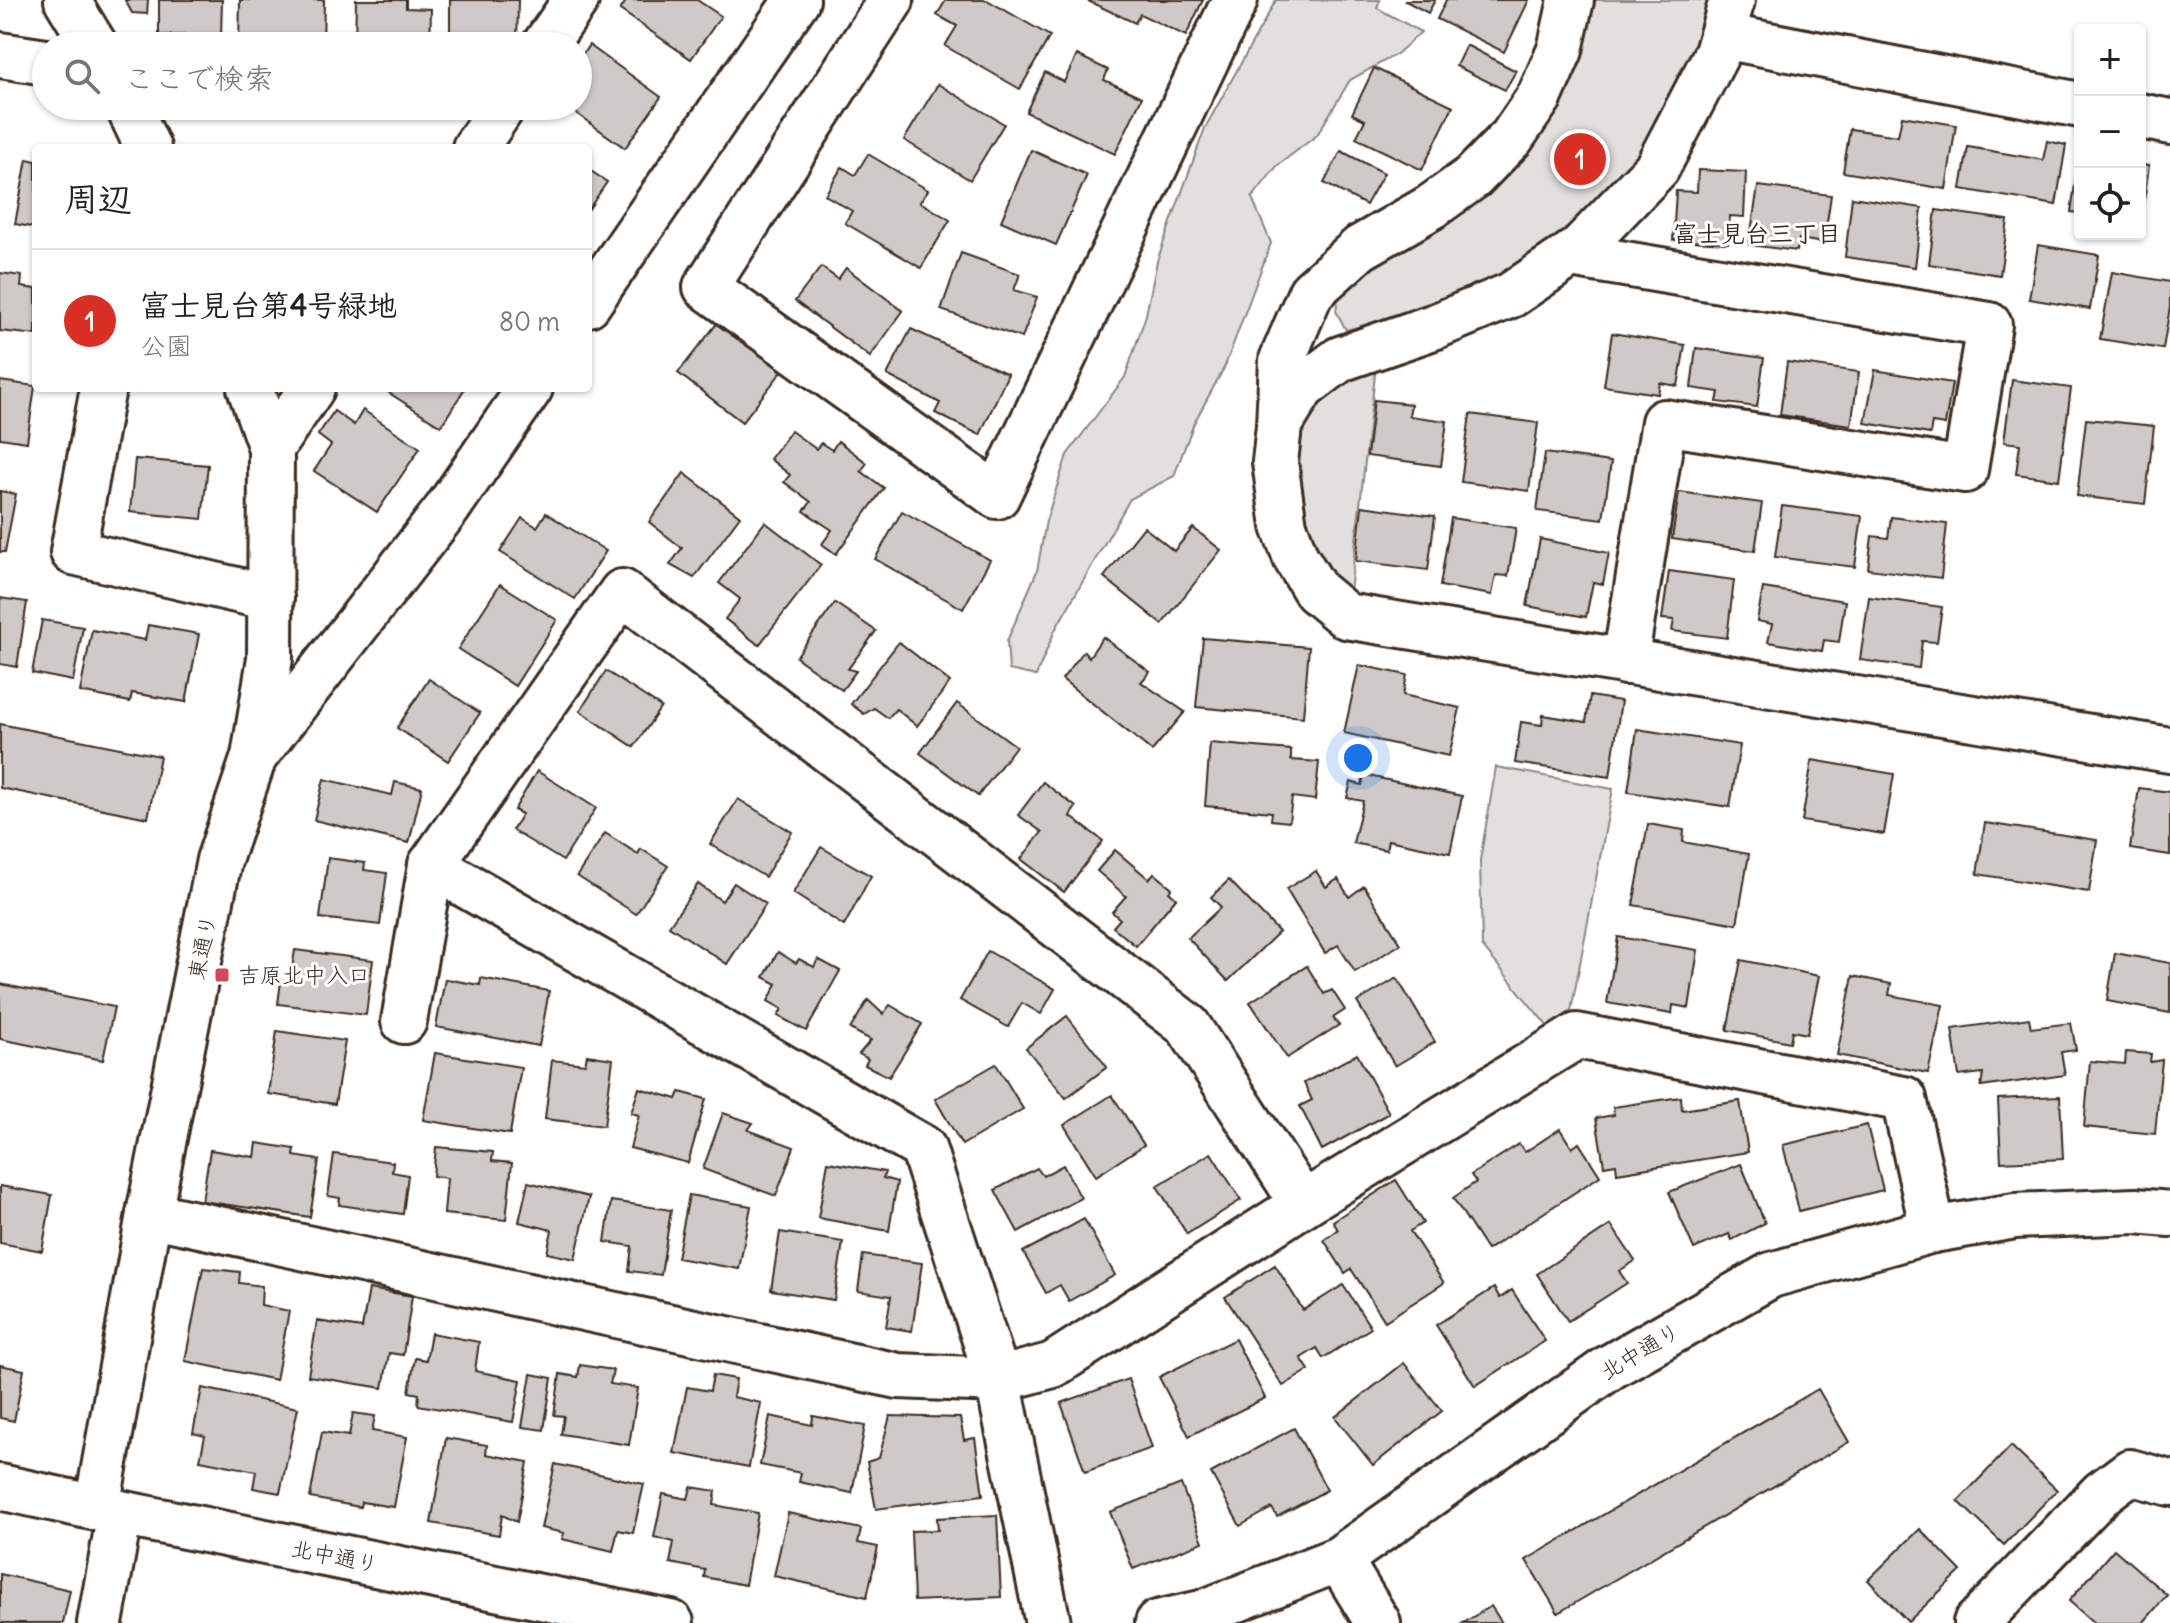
<!DOCTYPE html>
<html lang="ja">
<meta charset="utf-8">
<style>
body{margin:0;font-family:Delius,"Klee One",sans-serif;background:#f2f2f2;color:#222}
.controls{position:absolute;right:24px;top:24px;display:grid;overflow:hidden;border-radius:8px;box-shadow:0 2px 6px #0004}
.controls button{width:72px;height:72px;display:grid;place-items:center;padding:0;border:0;border-bottom:2px solid #e0e0e0;background:#fff;color:#222;font:40px sans-serif}
.you{position:absolute;left:1358px;top:758px;width:28px;height:28px;margin:-20px;border:6px solid #fff;border-radius:50%;background:#1a73e8;box-shadow:0 0 0 12px #1a73e833}
.badge{display:grid;place-items:center;width:52px;height:52px;border-radius:50%;background:#d93025;color:#fff;font-size:26px;font-weight:700}
.pin{position:absolute;translate:-50% -50%;border:4px solid #fff;box-shadow:0 2px 8px #0006}
.list{margin:0;padding:0;list-style:none}
h2{display:flex;justify-content:space-between;align-items:center;height:104px;margin:0;padding:0 32px;font-size:34px}
h2 small{font-size:26px;font-weight:400;color:#767676}
.list li{display:grid;grid-template-columns:52px 1fr auto;gap:24px;align-items:center;box-sizing:border-box;height:144px;padding:0 32px;border-top:2px solid #e0e0e0}
.list b{display:block;font-size:30px;white-space:nowrap}
.list p{margin:0;font-size:26px;white-space:nowrap;color:#767676}
.list em{font-size:26px;font-style:normal;color:#767676}
.icon{flex:none;width:44px;height:44px;fill:none;stroke:currentColor;stroke-width:2;stroke-linecap:round;stroke-linejoin:round}
.map{position:relative;flex:none;width:2170px;height:1623px;overflow:hidden}
.search{position:absolute;background:#fff;box-shadow:0 2px 6px #0004;left:32px;top:32px;width:560px;height:88px;display:flex;align-items:center;gap:20px;box-sizing:border-box;padding:0 28px;border-radius:44px;color:#767676;font-size:30px}
.panel{position:absolute;background:#fff;box-shadow:0 2px 6px #0004;left:32px;top:144px;width:560px;height:248px;border-radius:8px}
.map>svg:first-child{display:block}
.green{fill:#e2e0de;stroke:#8e857e;stroke-width:2}
.building{fill:#cfcac7;stroke:#3b2a1e;stroke-width:2}
.lines{fill:none;stroke-linecap:round;stroke-linejoin:round}
.street-casing{stroke:#3b2a1e;stroke-width:50}
.secondary-casing{stroke:#3b2a1e;stroke-width:50}
.street{stroke:#fff;stroke-width:44}
.secondary{stroke:#fff;stroke-width:44}
.poi-dot{fill:#d1495b;stroke:#fff;stroke-width:3}
.labels{text-anchor:middle;stroke-width:6;stroke-linejoin:round;paint-order:stroke}
.street-label{font-size:22px;fill:#3b2a1e;stroke:#fff}
.poi-label{font-size:22px;fill:#3b2a1e;stroke:#fff;text-anchor:start}
.neighbourhood-label{font-size:24px;font-weight:bold;fill:#3b2a1e;stroke:#fff}
</style>
<div class="map">
<svg width="2170" height="1623" viewBox="0 0 2170 1623">
<rect width="100%" height="100%" fill="#fff"/>
<filter id="ink" filterUnits="userSpaceOnUse"><feTurbulence type="fractalNoise" baseFrequency=".0125" numOctaves="2"/><feDisplacementMap in="SourceGraphic" scale="16" xChannelSelector="R" yChannelSelector="G"/><feConvolveMatrix kernelMatrix="1 2 1 2 8 2 1 2 1" color-interpolation-filters="sRGB"/></filter>
<g filter="url(#ink)">
<!-- green -->
<g class="green">
<polygon points="1276,0 1380,0 1377,8 1421,32 1397,54 1350,80 1317,135 1277,166 1252,198 1271,243 1225,366 1194,423 1174,476 1130,499 1055,630 1036,676 1009,670 1007,641 1037,571 1046,521 1067,455 1125,377 1146,315 1157,261 1205,128"/>
<polygon points="1591,0 1714,0 1701,45 1630,179 1548,249 1497,278 1400,316 1346,330 1336,311 1338,298 1349,281 1388,255 1448,223 1491,187 1564,90 1589,22"/>
<polygon points="1376,366 1350,592 1325,571 1311,544 1294,480 1298,440 1324,397 1345,380"/>
<polygon points="1496,767 1613,789 1571,1011 1548,1027 1482,946 1480,860"/>
</g>
<!-- building -->
<g class="building">
<polygon points="125,0 148,0 147,14 132,13"/>
<polygon points="159,0 222,0 221,36 159,35"/>
<polygon points="240,0 324,0 323,46 283,46 283,43 239,42"/>
<polygon points="356,0 406,0 406,8 431,9 430,46 355,46"/>
<polygon points="450,0 518,0 517,46 450,46"/>
<polygon points="627,0 697,0 721,16 691,59 620,10"/>
<polygon points="946,0 987,0 1050,36 1020,89 945,46 957,26 937,15"/>
<polygon points="1086,0 1203,0 1186,36 1140,14 1135,23"/>
<polygon points="1404,0 1435,0 1428,13"/>
<polygon points="1446,0 1529,0 1504,52 1437,19"/>
<polygon points="589,45 661,97 625,148 566,106 578,106 578,61"/>
<polygon points="1466,45 1516,71 1505,90 1456,66"/>
<polygon points="1077,55 1108,70 1104,80 1142,97 1115,154 1026,112 1045,72 1064,82"/>
<polygon points="1374,68 1453,106 1422,170 1356,138 1365,120 1352,114"/>
<polygon points="938,84 1004,124 970,180 904,140"/>
<polygon points="1902,116 1956,125 1946,189 1843,172 1850,129 1898,136"/>
<polygon points="2047,141 2066,145 2056,205 1961,189 1968,147 2043,160"/>
<polygon points="1031,150 1087,175 1056,245 1001,221"/>
<polygon points="1341,151 1384,173 1366,205 1324,183"/>
<polygon points="868,154 928,190 920,202 950,220 921,268 845,223 852,211 825,195 842,167 855,175"/>
<polygon points="2079,157 2080,157 2080,213 2071,212"/>
<polygon points="27,159 36,161 36,228 15,224"/>
<polygon points="2140,165 2149,166 2141,222 2140,222"/>
<polygon points="588,169 607,182 588,210"/>
<polygon points="1698,170 1746,172 1744,217 1730,216 1728,243 1673,240 1676,191 1697,192"/>
<polygon points="1758,186 1831,195 1824,243 1799,239 1797,251 1749,245"/>
<polygon points="1852,197 1922,208 1915,267 1845,257"/>
<polygon points="1936,210 2008,220 2000,275 1929,264"/>
<polygon points="2038,245 2099,255 2090,309 2029,299"/>
<polygon points="961,253 1020,274 1014,290 1037,297 1022,338 941,310"/>
<polygon points="821,267 838,279 846,268 903,311 870,357 795,301"/>
<polygon points="2112,272 2170,282 2170,307 2163,349 2100,339"/>
<polygon points="0,273 22,276 21,287 36,289 36,335 0,331"/>
<polygon points="719,321 783,370 742,422 678,373"/>
<polygon points="911,329 1008,374 980,435 935,413 940,403 887,375"/>
<polygon points="1612,333 1685,345 1678,386 1660,383 1658,394 1604,386"/>
<polygon points="1696,348 1764,358 1757,407 1717,402 1719,392 1691,388"/>
<polygon points="1787,362 1859,372 1851,425 1780,415"/>
<polygon points="1875,370 1952,383 1945,425 1932,423 1930,434 1865,423"/>
<polygon points="2012,380 2071,388 2059,480 2016,474 2020,444 2004,442"/>
<polygon points="0,381 35,386 27,442 0,438"/>
<polygon points="392,388 465,388 441,426 389,393"/>
<polygon points="1374,400 1411,404 1409,416 1447,421 1441,466 1367,456"/>
<polygon points="363,410 420,448 377,512 314,471 331,445 318,435 334,411 354,425"/>
<polygon points="1470,414 1538,423 1529,491 1461,482"/>
<polygon points="2086,419 2154,426 2145,504 2077,496"/>
<polygon points="791,431 816,449 821,443 832,450 838,441 867,463 861,471 884,488 836,554 822,544 832,530 804,511 811,502 784,482 790,475 770,459"/>
<polygon points="1545,453 1611,462 1603,519 1537,511"/>
<polygon points="135,459 208,465 202,519 130,512"/>
<polygon points="684,473 740,516 694,578 670,565 682,548 649,522"/>
<polygon points="0,491 16,494 5,552 0,552"/>
<polygon points="1679,492 1762,503 1755,551 1672,539"/>
<polygon points="1362,506 1435,516 1428,570 1356,561"/>
<polygon points="1782,506 1862,516 1855,567 1775,557"/>
<polygon points="902,511 990,560 963,609 875,559"/>
<polygon points="546,513 606,551 575,599 500,552 522,518 537,527"/>
<polygon points="1891,517 1947,524 1941,578 1868,569 1872,536 1888,538"/>
<polygon points="1451,518 1516,528 1508,576 1496,575 1492,595 1440,586"/>
<polygon points="765,522 821,565 759,645 725,619 740,599 719,583"/>
<polygon points="1144,527 1174,551 1193,528 1221,550 1162,624 1104,577"/>
<polygon points="1540,539 1609,553 1603,584 1593,582 1586,617 1527,606"/>
<polygon points="1669,571 1734,580 1727,638 1672,631 1674,620 1662,619"/>
<polygon points="500,584 557,620 515,686 458,649"/>
<polygon points="1763,588 1845,601 1839,642 1824,640 1822,651 1768,642 1772,624 1757,621"/>
<polygon points="1869,597 1942,607 1937,642 1922,641 1919,668 1860,660"/>
<polygon points="0,598 27,602 17,667 0,664"/>
<polygon points="835,603 876,631 848,669 856,671 842,690 796,657"/>
<polygon points="42,620 83,627 73,681 32,673"/>
<polygon points="148,625 199,634 186,702 132,693 130,702 80,692 92,630 145,640"/>
<polygon points="1103,637 1150,672 1141,682 1185,712 1152,751 1062,679 1084,651 1089,657"/>
<polygon points="1203,638 1309,647 1303,717 1196,707"/>
<polygon points="899,642 950,682 917,726 896,709 888,718 874,708 864,714 851,704"/>
<polygon points="1359,665 1407,675 1403,695 1460,708 1449,756 1344,733"/>
<polygon points="606,671 661,707 634,747 580,711"/>
<polygon points="429,679 480,713 448,761 397,728"/>
<polygon points="1590,696 1621,701 1610,777 1515,763 1521,722 1542,725 1543,715 1586,722"/>
<polygon points="957,703 1016,746 978,796 920,753"/>
<polygon points="0,724 160,756 148,818 0,788"/>
<polygon points="1637,729 1740,745 1730,807 1628,792"/>
<polygon points="1210,743 1291,750 1291,760 1319,762 1315,800 1292,797 1289,822 1271,820 1272,812 1205,806"/>
<polygon points="1812,760 1894,774 1884,834 1802,821"/>
<polygon points="537,771 596,808 563,861 512,830 522,814 514,810"/>
<polygon points="1364,775 1462,796 1450,853 1388,840 1386,850 1353,843 1363,801 1347,798 1351,782 1362,785"/>
<polygon points="324,779 392,795 395,782 422,788 409,843 314,820"/>
<polygon points="1043,782 1076,807 1070,816 1103,841 1064,892 1021,859 1042,832 1018,815"/>
<polygon points="2139,788 2170,792 2170,855 2130,849"/>
<polygon points="738,799 792,832 765,877 710,844"/>
<polygon points="1985,823 2097,840 2089,892 1977,874"/>
<polygon points="1648,824 1684,830 1683,842 1749,854 1737,924 1633,905"/>
<polygon points="605,833 638,854 641,849 668,866 636,914 577,876"/>
<polygon points="821,847 871,876 844,926 793,893"/>
<polygon points="1115,850 1149,879 1154,873 1172,888 1169,892 1176,898 1136,946 1113,927 1120,919 1112,912 1126,896 1097,871"/>
<polygon points="328,858 365,863 364,870 387,873 380,925 320,918"/>
<polygon points="1316,871 1326,887 1338,879 1349,897 1364,886 1401,944 1355,972 1338,945 1325,953 1286,889"/>
<polygon points="1229,880 1279,932 1228,981 1188,938 1221,907 1211,897"/>
<polygon points="734,883 766,904 727,964 669,926 698,884 722,901"/>
<polygon points="1618,937 1698,950 1689,1008 1673,1005 1672,1014 1607,1003"/>
<polygon points="295,950 373,960 366,1015 278,1004 281,981 290,982"/>
<polygon points="988,951 1055,989 1041,1014 1022,1003 1008,1027 960,1000"/>
<polygon points="778,952 796,963 799,959 814,967 818,959 840,971 806,1031 778,1016 782,1009 768,1001 777,984 764,977"/>
<polygon points="2115,953 2170,963 2170,1013 2107,1001"/>
<polygon points="1741,960 1819,976 1807,1034 1792,1031 1790,1042 1727,1030"/>
<polygon points="1307,966 1324,994 1332,990 1345,1010 1333,1018 1339,1025 1287,1058 1250,1002"/>
<polygon points="1853,976 1891,984 1889,995 1943,1005 1928,1073 1837,1055"/>
<polygon points="481,978 549,991 539,1046 436,1027 445,979 480,985"/>
<polygon points="1397,978 1435,1042 1395,1066 1357,1002"/>
<polygon points="0,984 114,1007 103,1060 0,1039"/>
<polygon points="868,1000 883,1014 890,1005 922,1024 889,1077 865,1065 868,1059 859,1054 871,1040 850,1029"/>
<polygon points="1067,1016 1107,1067 1066,1098 1026,1048"/>
<polygon points="2029,1018 2031,1028 2071,1023 2076,1050 2061,1052 2065,1075 1981,1087 1983,1073 1959,1076 1952,1029"/>
<polygon points="277,1031 345,1041 335,1104 268,1094"/>
<polygon points="2126,1052 2151,1054 2150,1062 2162,1060 2155,1134 2084,1127 2090,1061 2125,1064"/>
<polygon points="435,1053 521,1067 510,1134 423,1120"/>
<polygon points="1357,1054 1389,1113 1322,1150 1300,1106 1312,1100 1304,1083"/>
<polygon points="587,1055 613,1059 604,1126 545,1119 552,1060 585,1064"/>
<polygon points="996,1064 1023,1109 962,1145 935,1099"/>
<polygon points="639,1088 677,1099 680,1092 706,1099 688,1163 630,1148 639,1115 631,1113"/>
<polygon points="1112,1095 1144,1145 1096,1176 1064,1125"/>
<polygon points="2060,1096 2063,1159 2001,1162 1998,1099"/>
<polygon points="1681,1097 1682,1110 1740,1101 1748,1152 1617,1173 1616,1164 1604,1166 1596,1118 1614,1115 1613,1107"/>
<polygon points="723,1113 753,1123 748,1130 794,1147 776,1196 703,1169"/>
<polygon points="1867,1125 1883,1190 1799,1211 1783,1145"/>
<polygon points="1560,1129 1572,1148 1579,1143 1600,1176 1487,1250 1453,1198 1476,1182 1471,1175 1519,1144 1525,1152"/>
<polygon points="257,1143 295,1149 294,1156 319,1160 310,1217 202,1201 210,1150 255,1157"/>
<polygon points="436,1147 493,1152 492,1161 512,1163 506,1220 444,1214 447,1178 433,1176"/>
<polygon points="1211,1153 1241,1200 1187,1234 1157,1186"/>
<polygon points="334,1154 393,1162 392,1172 408,1175 403,1214 339,1205 340,1198 328,1196"/>
<polygon points="828,1162 885,1172 883,1178 897,1182 889,1231 818,1218"/>
<polygon points="1741,1164 1765,1223 1732,1240 1729,1234 1694,1249 1669,1192"/>
<polygon points="1063,1165 1081,1198 1018,1232 995,1190 1037,1168 1043,1176"/>
<polygon points="1396,1180 1423,1223 1410,1231 1444,1283 1385,1321 1351,1269 1345,1273 1324,1240 1338,1230 1333,1221"/>
<polygon points="528,1182 589,1197 575,1259 547,1253 552,1230 519,1222"/>
<polygon points="0,1186 52,1195 42,1251 0,1243"/>
<polygon points="689,1195 751,1206 739,1269 677,1258"/>
<polygon points="611,1201 671,1210 661,1275 629,1271 632,1246 605,1242"/>
<polygon points="1084,1219 1115,1275 1069,1301 1060,1285 1046,1293 1023,1252"/>
<polygon points="1611,1225 1635,1261 1619,1271 1627,1283 1568,1321 1537,1274"/>
<polygon points="780,1232 843,1242 834,1300 771,1290"/>
<polygon points="863,1255 922,1263 912,1331 886,1327 891,1296 858,1291"/>
<polygon points="1275,1265 1303,1310 1343,1285 1371,1328 1323,1358 1317,1348 1301,1358 1309,1370 1283,1386 1225,1297"/>
<polygon points="203,1268 240,1272 239,1283 262,1286 261,1305 289,1311 276,1380 185,1361"/>
<polygon points="1494,1288 1500,1298 1512,1290 1545,1341 1475,1386 1436,1325"/>
<polygon points="369,1289 412,1296 403,1355 389,1353 383,1388 308,1376 317,1321 362,1328"/>
<polygon points="431,1333 479,1342 475,1371 521,1380 513,1422 418,1405 419,1394 409,1392 415,1358 426,1360"/>
<polygon points="1235,1339 1265,1398 1189,1436 1159,1377"/>
<polygon points="1404,1363 1442,1411 1373,1465 1335,1417"/>
<polygon points="0,1365 24,1370 14,1421 0,1418"/>
<polygon points="580,1365 613,1370 610,1384 638,1388 629,1445 561,1434 564,1416 554,1415 560,1374 578,1377"/>
<polygon points="531,1374 552,1378 544,1430 522,1427"/>
<polygon points="713,1375 736,1379 733,1397 761,1403 749,1467 674,1453 687,1387 710,1391"/>
<polygon points="1128,1379 1152,1448 1085,1472 1061,1403"/>
<polygon points="202,1388 298,1408 280,1493 253,1488 256,1471 200,1460 205,1436 193,1433"/>
<polygon points="1818,1389 1849,1442 1558,1613 1526,1560"/>
<polygon points="353,1413 375,1416 372,1431 407,1437 394,1507 361,1502 360,1507 310,1498 322,1432 349,1436"/>
<polygon points="770,1416 812,1425 813,1416 865,1426 852,1493 799,1482 801,1473 760,1465"/>
<polygon points="890,1416 960,1418 964,1440 975,1438 983,1495 876,1509 867,1462 879,1458"/>
<polygon points="1294,1428 1327,1490 1277,1517 1272,1508 1240,1526 1211,1473"/>
<polygon points="446,1438 487,1445 486,1454 528,1462 517,1522 502,1515 499,1535 431,1523"/>
<polygon points="2011,1446 2057,1490 2004,1545 1958,1501"/>
<polygon points="555,1464 644,1484 633,1533 618,1530 613,1551 562,1539 564,1533 541,1528"/>
<polygon points="1181,1484 1203,1542 1133,1569 1110,1512"/>
<polygon points="691,1487 716,1491 714,1505 758,1513 745,1585 704,1577 705,1570 670,1563 674,1542 654,1537 663,1494 688,1499"/>
<polygon points="788,1513 861,1529 858,1543 878,1547 867,1597 774,1576"/>
<polygon points="997,1515 1001,1597 914,1601 911,1531 938,1530 937,1518"/>
<polygon points="1920,1529 1961,1571 1908,1622 1868,1580"/>
<polygon points="2114,1549 2167,1595 2143,1623 2094,1623 2069,1601"/>
<polygon points="0,1574 70,1590 63,1623 0,1623"/>
<polygon points="1491,1606 1502,1623 1463,1623"/>
</g>
<g class="lines">
<!-- street casing -->
<g class="street-casing">
<g id="street">
<polyline points="891,0 706,287 997,496 1235,0"/>
<polyline points="1571,0 1560,50 1540,96 1512,137 1473,177 1431,207 1360,248 1311,292 1282,360 1279,426 1275,462 1284,526 1296,558 1316,591 1346,616 2170,750"/>
<polyline points="1722,36 2080,105"/>
<polyline points="544,46 576,0"/>
<polyline points="0,55 46,62"/>
<polyline points="2140,116 2170,122"/>
<polyline points="475,148 503,106"/>
<polyline points="1571,255 1989,325 1965,470 1664,422 1625,662"/>
<polyline points="588,304 797,0"/>
<polyline points="103,388 73,552 271,598"/>
<polyline points="1279,426 1302,388 1340,359 1436,326 1511,295 1579,249 1657,168 1717,53 1732,0"/>
<polyline points="271,448 312,388"/>
<polyline points="254,757 447,509 530,388"/>
<polyline points="431,865 923,1148 998,1380 1048,1623"/>
<polyline points="404,1021 431,865 622,592 1188,1026 1303,1204"/>
<polyline points="149,1214 898,1376 998,1380 1053,1365 1303,1204 1577,1036 1904,1099 1933,1230"/>
<polyline points="1339,1559 1378,1623"/>
<polyline points="100,1623 120,1513"/>
<polyline points="1976,1623 2102,1493 2130,1472 2170,1483"/>
</g>
</g>
<!-- secondary casing -->
<g class="secondary-casing">
<g id="secondary">
<polyline points="67,0 95,46"/>
<polyline points="128,106 148,148"/>
<polyline points="0,1487 120,1513 671,1623"/>
<polyline points="97,1508 149,1214 219,860 254,757 270,658 271,448 250,388"/>
<polyline points="1158,1623 1202,1613 1339,1559 1610,1367 1771,1275 1933,1230 2015,1216 2135,1211 2170,1214"/>
</g>
</g>
<!-- street -->
<use href="#street" class="street"/>
<!-- secondary -->
<use href="#secondary" class="secondary"/>
</g>
</g>
<!-- markers -->
<rect class="poi-dot" x="214" y="967" width="16" height="16" rx="4"/>
<g class="labels">
<!-- street labels -->
<g class="street-label">
<text transform="translate(202 947) rotate(-79)" y="8">東通り</text>
<text transform="translate(1640 1351) rotate(-31)" y="8">北中通り</text>
<text transform="translate(335 1556) rotate(11)" y="8">北中通り</text>
</g>
<!-- poi labels -->
<g class="poi-label">
<text x="238" y="983">吉原北中入口</text>
</g>
<!-- neighbourhood labels -->
<g class="neighbourhood-label">
<text x="1757" y="242">富士見台三丁目</text>
</g>
</g>
</svg>
<div class="controls">
<button>+</button>
<button>−</button>
<button><svg class="icon" aria-label="locate" viewBox="0 0 24 24"><circle cx="12" cy="12" r="6"/><path d="M12 2v4M12 18v4M2 12h4M18 12h4"/></svg></button>
</div>
<div class="you"></div>
<div class="pin badge" style="left:1580px;top:159px">1</div>
<div class="search"><svg class="icon" aria-label="search" viewBox="0 0 24 24"><circle cx="10" cy="10" r="6"/><path d="M15 15l6 6"/></svg>ここで検索</div>
<section class="panel">
<h2>周辺<small></small></h2>
<ul class="list">
<li><span class="badge">1</span><div><b>富士見台第4号緑地</b><p>公園</p></div><em>80 m</em></li>
</ul>
</section>
</div>
